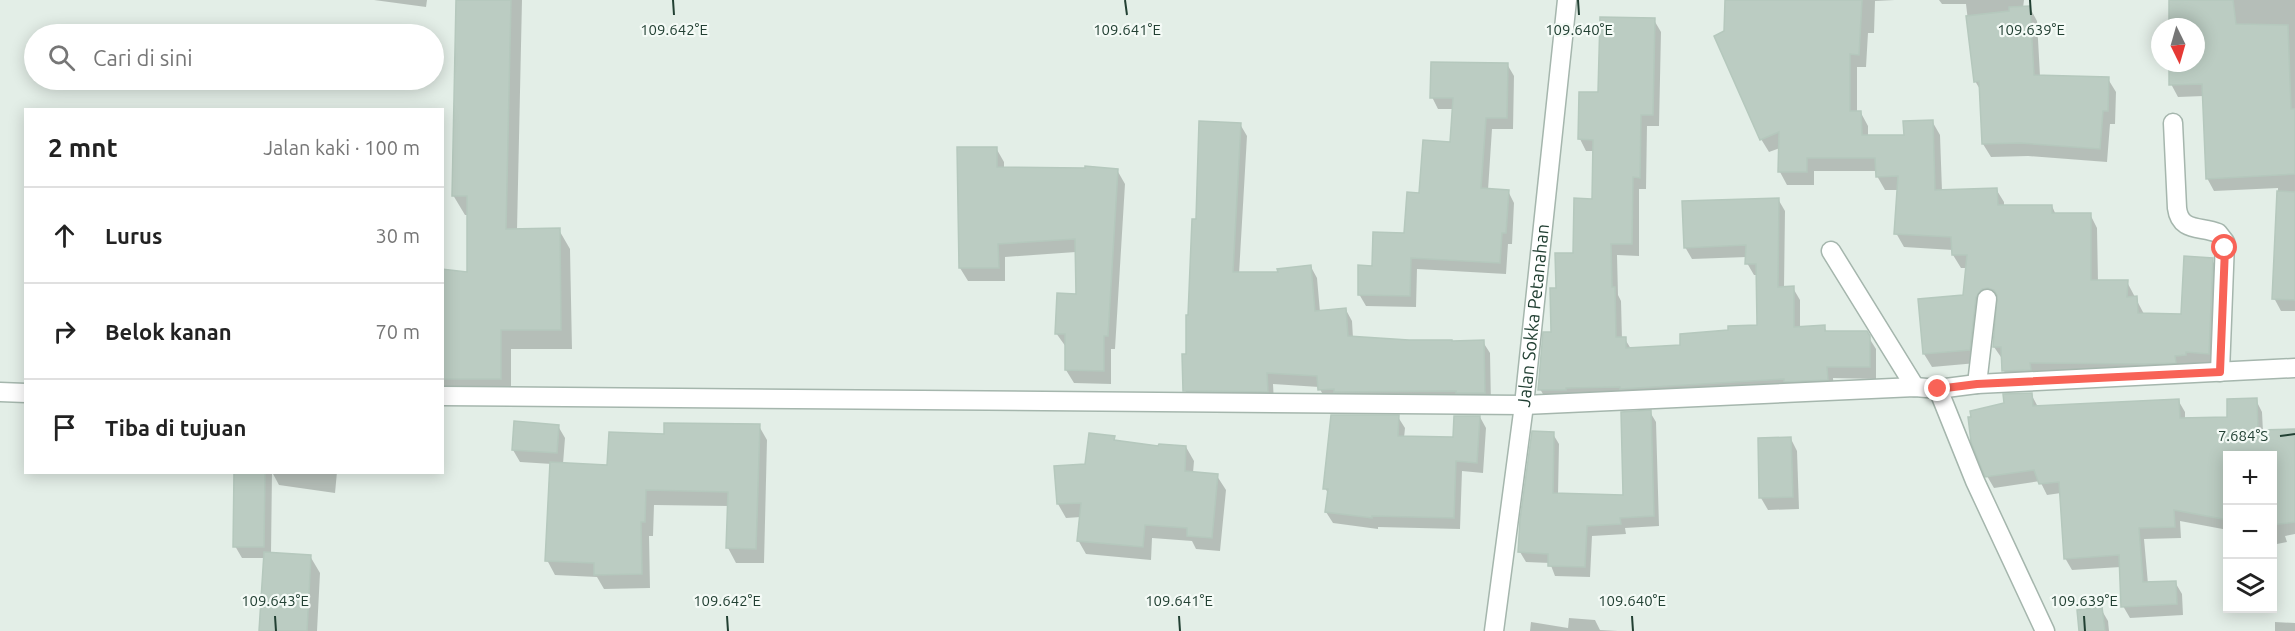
<!DOCTYPE html>
<html lang="id">
<meta charset="utf-8">
<style>
body{margin:0;font-family:Ubuntu,sans-serif;background:#f6f6f6;color:#222}
.controls{position:absolute;right:18px;bottom:18px;display:grid;overflow:hidden;border-radius:0px;box-shadow:0 3px 15px #0003}
.controls button{width:54px;height:54px;display:grid;place-items:center;padding:0;border:0;border-bottom:2px solid #e0e0e0;background:#fff;color:#222;font:30px sans-serif}
.compass{position:absolute;left:2151px;top:18px;width:54px;height:54px;border-radius:50%;background:#fff;box-shadow:0 3px 15px #0003;rotate:175deg}
.stop{position:absolute;width:18px;height:18px;margin:-14px;border:4px solid #f86357;border-radius:50%;background:#fff}
.stop.end{background:#f86357;border-color:#fff;box-shadow:0 2px 6px #0008}
.list{margin:0;padding:0;list-style:none}
h2{display:flex;justify-content:space-between;align-items:center;height:78px;margin:0;padding:0 24px;font-size:26px}
h2 small{font-size:20px;font-weight:400;color:#767676}
.list li{display:grid;grid-template-columns:39px 1fr auto;gap:18px;align-items:center;box-sizing:border-box;height:96px;padding:0 24px;border-top:2px solid #e0e0e0}
.list b{display:block;font-size:22px;white-space:nowrap}
.list em{font-size:20px;font-style:normal;color:#767676}
.icon{flex:none;width:33px;height:33px;fill:none;stroke:currentColor;stroke-width:2;stroke-linecap:round;stroke-linejoin:round}
.map{position:relative;flex:none;width:2295px;height:631px;overflow:hidden}
.search{position:absolute;background:#fff;box-shadow:0 3px 15px #0003;left:24px;top:24px;width:420px;height:66px;display:flex;align-items:center;gap:15px;box-sizing:border-box;padding:0 21px;border-radius:33px;color:#767676;font-size:22px}
.panel{position:absolute;background:#fff;box-shadow:0 3px 15px #0003;left:24px;top:108px;width:420px;height:366px;border-radius:0px}
.map>svg:first-child{display:block}
.shadow{fill:#0003}
.building{fill:#bbccc2;stroke:#b5c8bd;stroke-width:1.5}
.lines{fill:none;stroke-linecap:round;stroke-linejoin:round}
.minor-casing{stroke:#a5b6ad;stroke-width:21}
.minor{stroke:#fff;stroke-width:18}
.route{stroke:#f86357;stroke-width:8}
.ticks{fill:none;stroke:#224033;stroke-width:2}
.labels{text-anchor:middle;stroke-width:4.5;stroke-linejoin:round;paint-order:stroke}
.street-label{font-size:18px;fill:#224033;stroke:#f4faf6}
.ticks-label{font-size:15px;text-anchor:middle;fill:#224033;stroke:#f4faf6;stroke-width:4.5;stroke-linejoin:round;paint-order:stroke}
</style>
<div class="map">
<svg width="2295" height="631" viewBox="0 0 2295 631">
<rect width="100%" height="100%" fill="#e3eee7"/>
<!-- shadow -->
<g class="shadow">
<polygon points="374,0 427,0 426,7"/>
<polygon points="457,0 522,0 517,230 559,230 570,249 572,349 511,349 511,398 442,392 442,271 468,274 468,215 465,215 453,195"/>
<polygon points="1727,0 1895,0 1875,1 1874,33 1868,33 1866,67 1857,67 1857,113 1861,113 1868,126 1868,137 1905,137 1932,121 1940,135 1942,191 1996,189 2004,202 2004,207 2052,206 2056,215 2090,214 2097,228 2098,282 2127,282 2144,314 2182,316 2212,260 2220,273 2216,367 2011,384 2004,371 2003,360 1994,347 1998,302 1996,301 1990,302 1977,363 1932,367 1924,354 1964,296 1967,268 1961,268 1953,255 1953,250 1904,247 1896,233 1898,190 1885,190 1877,176 1877,171 1814,171 1814,185 1787,185 1780,172 1780,148 1769,152 1761,139"/>
<polygon points="1939,0 2024,0 2023,8 2030,8 2037,21 2040,76 2108,79 2116,92 2115,124 2110,124 2107,162 2028,156 1991,157 1983,144 1981,91 1975,81 1966,4 1942,4"/>
<polygon points="2207,0 2295,0 2295,311 2281,311 2274,298 2278,188 2214,191 2207,178 2204,96 2178,97 2171,84 2171,63 2196,63 2196,27 2170,27"/>
<polygon points="1654,20 1661,32 1659,126 1647,126 1646,189 1639,189 1639,256 1617,255 1618,295 1621,301 1622,339 1625,339 1631,349 1682,346 1730,332 1759,326 1758,275 1754,275 1747,263 1747,257 1692,259 1685,247 1778,199 1785,211 1784,288 1793,288 1800,300 1800,328 1824,327 1827,332 1866,333 1876,349 1876,379 1833,378 1834,391 1547,401 1540,389 1552,334 1557,290 1574,254 1593,200 1594,151 1586,151 1580,139 1599,94"/>
<polygon points="1507,64 1514,76 1513,129 1492,129 1488,190 1508,191 1514,203 1512,244 1508,244 1506,274 1417,269 1416,307 1366,306 1359,294 1373,267 1405,235 1421,195 1451,144 1453,109 1438,109 1432,97"/>
<polygon points="1240,124 1247,136 1239,274 1279,274 1311,267 1317,278 1320,312 1346,310 1352,321 1353,338 1409,341 1483,342 1490,353 1491,404 1326,401 1319,387 1273,384 1274,403 1191,402 1185,390 1197,221"/>
<polygon points="996,148 1004,162 1004,168 1117,170 1125,184 1115,349 1111,349 1111,384 1074,383 1066,370 1066,347 1056,333 1077,296 1076,252 1005,257 1005,281 968,281 960,268 959,149"/>
<polygon points="2031,394 2038,407 2178,400 2185,412 2185,419 2229,418 2256,400 2262,412 2263,432 2295,431 2295,534 2285,536 2287,542 2272,545 2272,456 2228,456 2228,530 2180,521 2181,538 2144,539 2148,584 2175,582 2182,594 2183,615 2130,618 2123,606 2121,567 2072,570 2065,558 2061,493 2047,495 2040,481 1994,488 1987,476 2005,405"/>
<polygon points="1650,412 1656,422 1659,526 1625,528 1626,534 1592,536 1590,577 1555,576 1550,563 1526,562 1520,552 1553,434 1559,444 1558,495 1625,497"/>
<polygon points="1398,417 1405,428 1404,438 1454,438 1480,417 1486,428 1483,473 1462,471 1460,529 1378,527 1378,529 1333,523 1326,512 1329,495 1325,488"/>
<polygon points="558,426 565,438 563,464 609,466 665,436 759,426 767,440 764,563 736,563 728,548 729,506 654,505 653,536 649,536 650,588 604,589 597,577 555,575 547,560 552,464 520,462 513,450"/>
<polygon points="1114,438 1116,441 1160,448 1186,447 1194,461 1193,473 1217,476 1226,490 1220,551 1196,549 1192,541 1152,538 1151,560 1086,554 1078,540 1081,517 1066,518 1058,504 1087,466"/>
<polygon points="1791,439 1797,451 1799,509 1768,510 1761,498"/>
<polygon points="236,472 272,472 271,554 310,556 320,573 317,631 261,631 265,558 242,558 235,546"/>
<polygon points="272,472 337,472 335,493 279,485"/>
<polygon points="2101,609 2108,621 2109,631 2081,631"/>
<polygon points="1569,618 1595,620 1600,630 1618,631 1530,631 1531,622 1568,628"/>
<polygon points="2275,622 2295,623 2295,631 2275,631"/>
</g>
<!-- building -->
<g class="building">
<polygon points="456,0 511,0 506,229 560,228 561,330 501,330 501,379 442,379 442,269 467,272 467,196 452,196"/>
<polygon points="1725,0 1862,0 1859,55 1850,54 1850,111 1861,111 1862,135 1904,135 1903,121 1933,120 1935,190 1997,188 1998,205 2052,205 2052,213 2091,213 2091,280 2128,280 2127,297 2137,296 2138,313 2181,314 2184,256 2213,258 2209,354 2186,352 2186,355 2175,356 2176,363 2144,364 2030,363 2031,370 2002,371 2001,347 1993,347 1997,295 1994,290 1988,288 1982,289 1976,297 1970,350 1923,354 1918,299 1963,295 1967,255 1952,255 1951,237 1894,234 1898,176 1876,177 1875,158 1807,158 1807,172 1778,172 1779,132 1760,140 1714,36 1724,31"/>
<polygon points="2169,0 2233,0 2236,24 2288,25 2291,109 2295,109 2295,174 2206,179 2202,84 2169,85 2169,63 2196,63 2196,27 2169,27"/>
<polygon points="2030,6 2034,75 2109,77 2108,111 2103,111 2100,149 2020,143 1982,144 1979,81 1974,82 1966,16 2009,11 2009,7"/>
<polygon points="1600,17 1655,18 1653,115 1641,115 1640,178 1633,177 1632,244 1611,244 1612,287 1615,287 1616,337 1626,337 1626,348 1680,345 1680,334 1728,330 1728,326 1757,325 1756,264 1745,264 1746,245 1684,248 1682,201 1779,198 1778,287 1794,286 1794,327 1825,325 1825,331 1867,331 1870,336 1870,367 1827,367 1828,380 1784,382 1784,379 1620,389 1620,387 1566,388 1566,390 1538,390 1543,332 1551,332 1550,288 1556,288 1555,253 1573,253 1574,198 1592,199 1593,140 1578,139 1579,92 1598,92"/>
<polygon points="1431,62 1508,63 1507,118 1486,118 1481,188 1509,190 1506,233 1502,233 1500,263 1411,258 1410,296 1358,295 1358,265 1372,266 1373,232 1404,233 1407,192 1419,193 1423,140 1450,142 1453,98 1430,98"/>
<polygon points="1199,121 1241,123 1233,272 1278,272 1277,269 1311,265 1315,311 1346,308 1348,336 1409,340 1452,340 1452,341 1484,340 1485,393 1456,393 1456,391 1334,392 1334,389 1318,390 1317,376 1267,373 1268,392 1183,391 1182,354 1186,354 1186,315 1188,315 1192,219 1196,219"/>
<polygon points="957,147 997,147 997,167 1085,168 1085,166 1118,169 1108,336 1104,336 1104,371 1065,370 1065,334 1055,334 1057,293 1076,294 1075,239 998,244 999,268 959,268"/>
<polygon points="2277,191 2295,192 2295,300 2272,299"/>
<polygon points="2032,393 2033,406 2179,399 2180,418 2227,417 2227,399 2257,398 2258,430 2295,429 2295,522 2272,525 2273,456 2228,456 2228,520 2174,510 2175,527 2139,528 2143,582 2176,581 2177,604 2121,607 2119,555 2064,559 2059,482 2039,484 2034,470 1985,477 1971,442 1968,417 1971,417 1970,411 2004,403 2003,394"/>
<polygon points="1651,410 1654,516 1620,518 1621,524 1587,526 1585,567 1548,566 1548,554 1518,552 1520,520 1532,431 1554,432 1553,493 1623,495 1621,412"/>
<polygon points="1331,415 1399,415 1398,436 1453,437 1454,416 1480,416 1477,463 1456,461 1454,518 1372,516 1372,518 1325,512 1328,489 1323,489"/>
<polygon points="514,421 559,425 557,453 512,450"/>
<polygon points="664,423 760,424 756,549 726,548 728,492 646,490 645,522 641,522 642,574 594,575 594,563 545,561 550,462 607,465 609,432 664,434"/>
<polygon points="1089,433 1115,436 1114,440 1158,446 1159,444 1186,446 1185,471 1218,474 1212,538 1187,536 1187,528 1145,525 1143,547 1077,541 1081,503 1057,504 1054,466 1085,464"/>
<polygon points="1791,437 1793,497 1759,498 1758,438"/>
<polygon points="234,472 265,472 264,547 233,547"/>
<polygon points="264,552 311,555 307,631 259,631"/>
<polygon points="2102,607 2105,631 2079,631 2077,610"/>
</g>
<g class="lines">
<!-- minor casing -->
<g class="minor-casing">
<g id="minor">
<path d="M2173 123 2177 208C2180 232 2200 226 2218 233L2225 242 2220 372"/>
<polyline points="1831,251 1915,387"/>
<polyline points="1977,384 1987,299"/>
<polyline points="1938,389 1975,481 2045,631"/>
<polyline points="0,392 26,393"/>
<polyline points="442,396 1524,405 1915,387 1938,389 1977,384 2295,368"/>
<path id="s1" d="M1494 631 1524 405 1567 0"/>
</g>
</g>
<!-- minor -->
<use href="#minor" class="minor"/>
</g>
<g class="lines">
<!-- route -->
<polyline class="route" points="1938,389 1977,384 2220,372 2225,248"/>
</g>
<!-- ticks -->
<path class="ticks" d="M673 0 674 15M1125 0 1127 15M1578 0 1579 15M2030 0 2031 15M2280 436 2295 434M275 616 276 631M727 616 728 631M1179 616 1180 631M1632 616 1633 631M2084 616 2085 631"/>
<g class="labels">
<!-- street labels -->
<g class="street-label">
<text dy="6" stroke="none"><textPath href="#s1" startOffset="318">Jalan Sokka Petanahan</textPath></text>
</g>
</g>
<g class="ticks-label">
<text x="674" y="35">109.642°E</text>
<text x="1127" y="35">109.641°E</text>
<text x="1579" y="35">109.640°E</text>
<text x="2031" y="35">109.639°E</text>
<text x="2243" y="441">7.684°S</text>
<text x="275" y="606">109.643°E</text>
<text x="727" y="606">109.642°E</text>
<text x="1179" y="606">109.641°E</text>
<text x="1632" y="606">109.640°E</text>
<text x="2084" y="606">109.639°E</text>
</g>
</svg>
<div class="controls">
<button>+</button>
<button>−</button>
<button><svg class="icon" aria-label="layers" viewBox="0 0 24 24"><path d="M12 4l9 5-9 5-9-5zM3 14l9 5 9-5"/></svg></button>
</div>
<svg class="compass" viewBox="-18 -18 36 36"><path d="M0-13l5 13h-10z" fill="#e53935"/><path d="M0 13l5-13h-10z" fill="#767676"/></svg>
<div class="stop" style="left:2225px;top:248px"></div>
<div class="stop end" style="left:1938px;top:389px"></div>
<div class="search"><svg class="icon" aria-label="search" viewBox="0 0 24 24"><circle cx="10" cy="10" r="6"/><path d="M15 15l6 6"/></svg>Cari di sini</div>
<section class="panel">
<h2>2 mnt<small>Jalan kaki · 100 m</small></h2>
<ul class="list">
<li><svg class="icon" aria-label="ahead" viewBox="0 0 24 24"><path d="M12 20V5M6 11l6-6 6 6"/></svg><div><b>Lurus</b></div><em>30 m</em></li>
<li><svg class="icon" aria-label="right" viewBox="0 0 24 24"><path d="M7 20v-9h11M14 6l5 5-5 5"/></svg><div><b>Belok kanan</b></div><em>70 m</em></li>
<li><svg class="icon" aria-label="arrive" viewBox="0 0 24 24"><path d="M6 21V4h12l-3 4 3 4H6"/></svg><div><b>Tiba di tujuan</b></div></li>
</ul>
</section>
</div>
